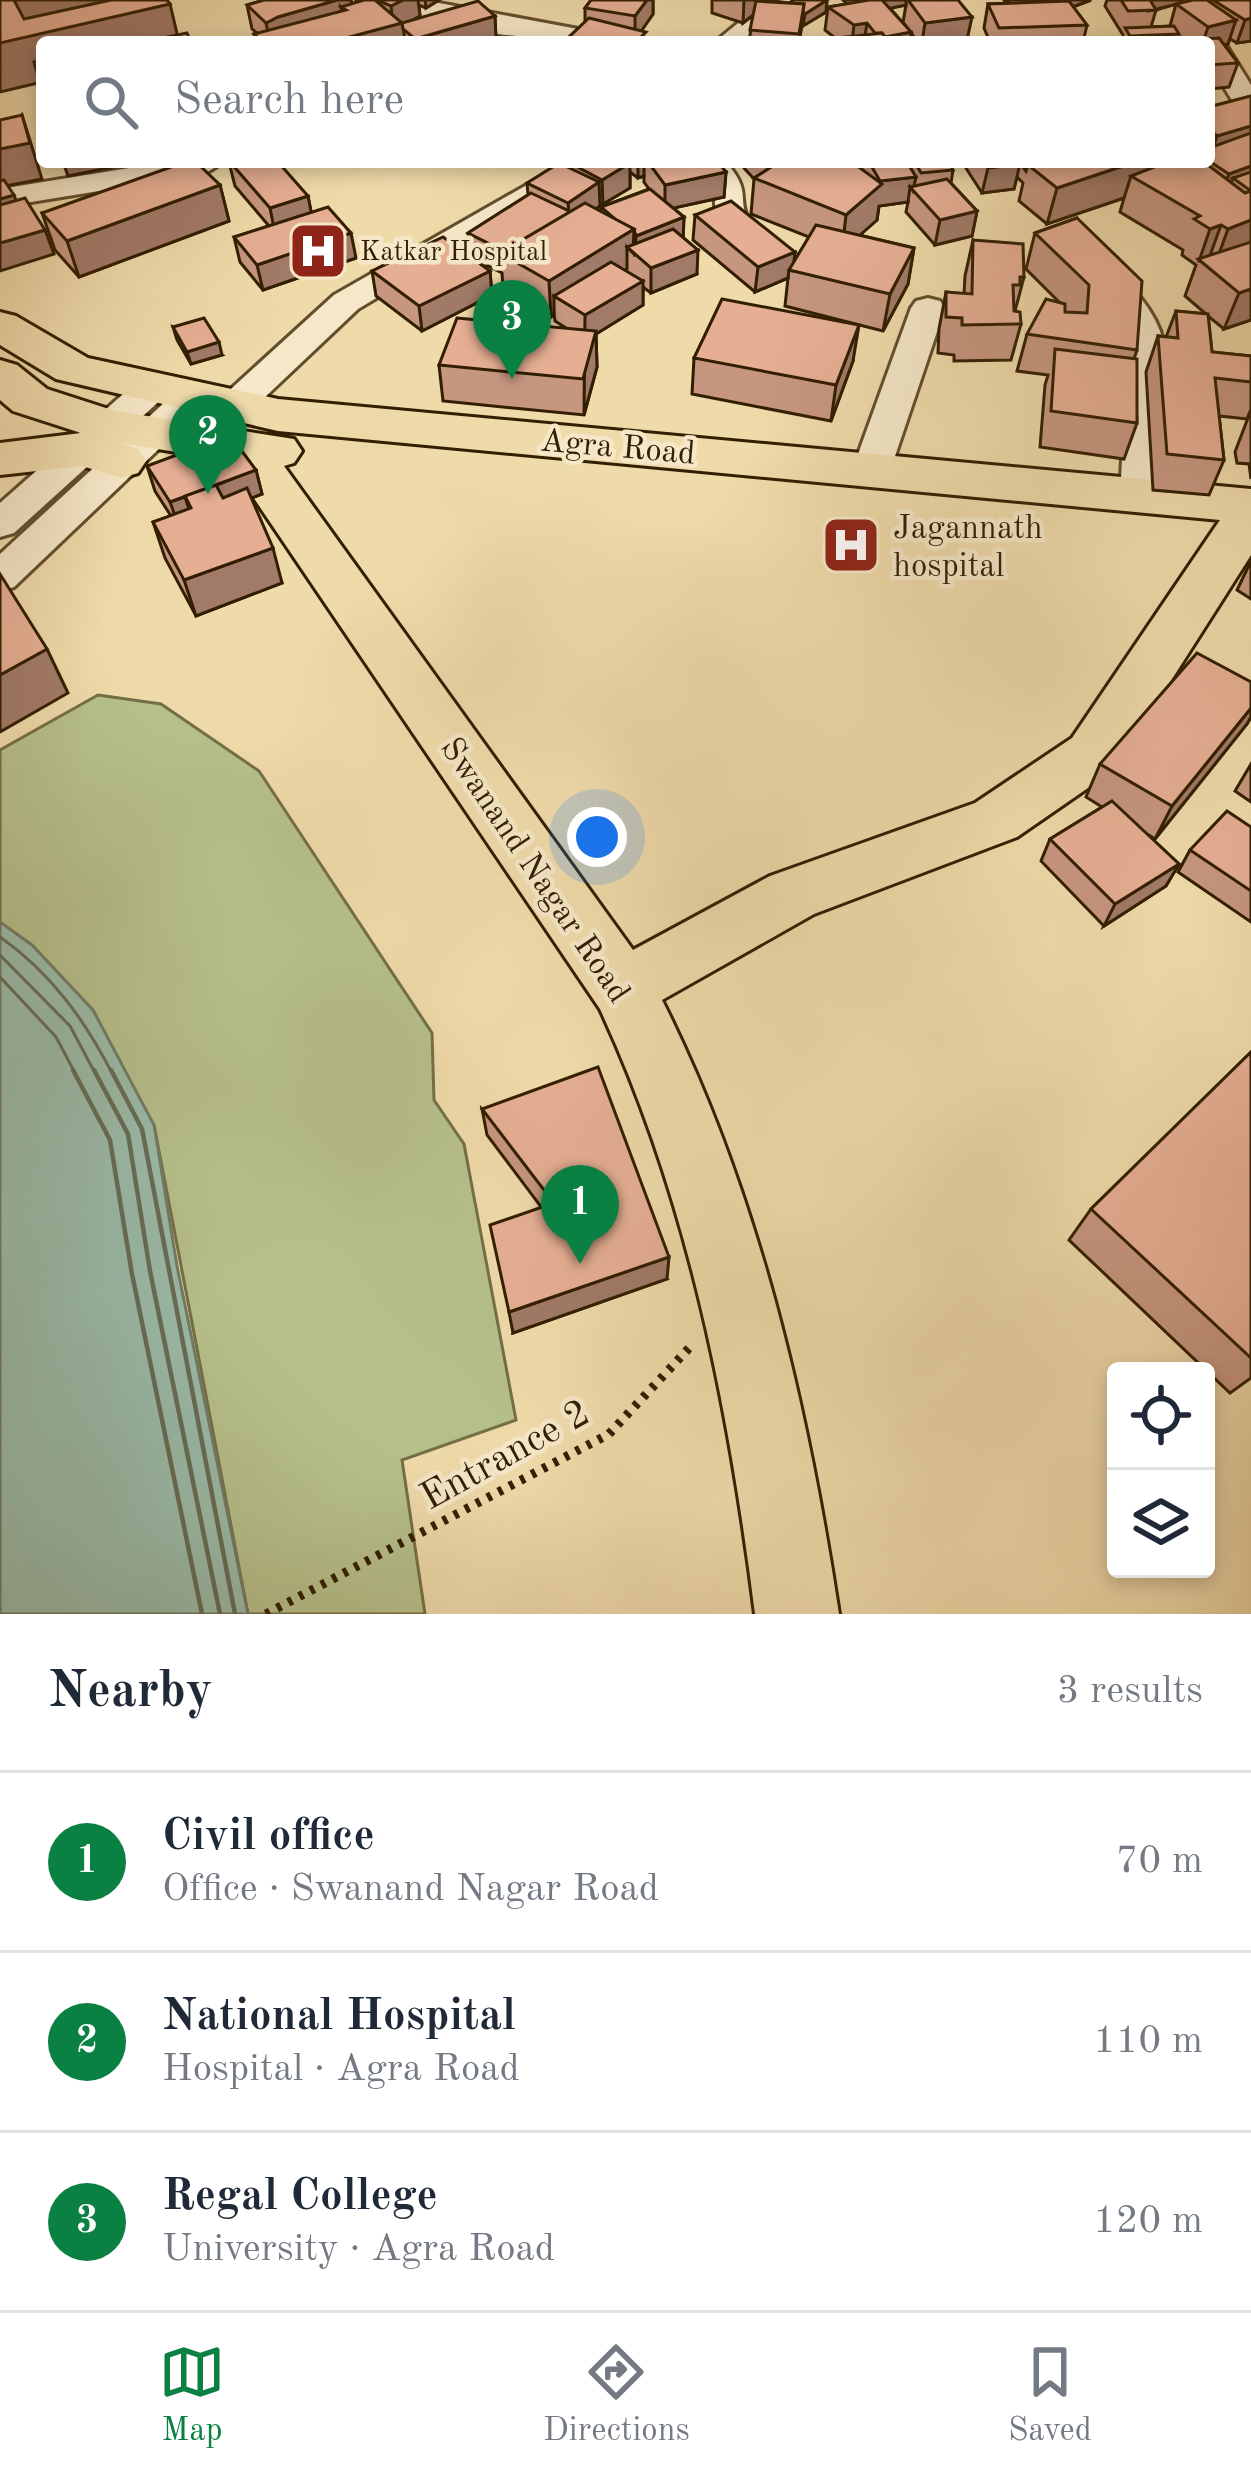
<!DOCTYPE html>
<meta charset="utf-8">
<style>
body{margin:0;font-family:"Old Standard TT",serif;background:#f6f6f7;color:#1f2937}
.controls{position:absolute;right:36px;bottom:36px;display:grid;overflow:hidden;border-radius:12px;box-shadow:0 6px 18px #0003}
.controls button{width:108px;height:108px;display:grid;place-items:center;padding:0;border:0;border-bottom:3px solid #e0e1e3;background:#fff;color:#1f2937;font:60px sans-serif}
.you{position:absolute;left:597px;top:837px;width:42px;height:42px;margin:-30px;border:9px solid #fff;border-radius:50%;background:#1a73e8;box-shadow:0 0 0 18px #1a73e833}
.badge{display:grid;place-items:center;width:78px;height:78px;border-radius:50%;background:#0b8043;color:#fff;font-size:39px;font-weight:700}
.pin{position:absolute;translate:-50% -99px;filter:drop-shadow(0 3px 6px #0008)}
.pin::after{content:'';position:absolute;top:63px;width:42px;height:36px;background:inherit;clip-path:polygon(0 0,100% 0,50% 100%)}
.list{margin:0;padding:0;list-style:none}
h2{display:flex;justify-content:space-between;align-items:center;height:156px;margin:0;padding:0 48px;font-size:51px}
h2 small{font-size:39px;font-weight:400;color:#747a83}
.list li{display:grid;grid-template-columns:78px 1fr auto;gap:36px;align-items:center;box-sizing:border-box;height:180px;padding:0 48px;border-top:3px solid #e0e1e3}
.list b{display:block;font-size:45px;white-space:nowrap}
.list p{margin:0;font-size:39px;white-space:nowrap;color:#747a83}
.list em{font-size:39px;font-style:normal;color:#747a83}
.icon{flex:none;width:66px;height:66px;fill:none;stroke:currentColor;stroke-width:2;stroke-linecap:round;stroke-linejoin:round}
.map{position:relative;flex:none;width:1251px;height:1614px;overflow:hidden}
.search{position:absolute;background:#fff;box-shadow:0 6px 18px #0003;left:36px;right:36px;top:36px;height:132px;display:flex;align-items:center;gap:30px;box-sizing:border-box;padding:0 42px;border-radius:12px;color:#747a83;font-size:45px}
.sheet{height:696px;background:#fff}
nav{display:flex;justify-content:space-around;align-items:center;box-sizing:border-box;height:168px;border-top:3px solid #e0e1e3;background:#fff;font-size:33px;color:#747a83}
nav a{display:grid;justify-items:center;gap:6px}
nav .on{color:#0b8043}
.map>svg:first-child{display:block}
.green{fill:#b6c08b;stroke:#746f46;stroke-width:3}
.water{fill:#9abba9;stroke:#707c66;stroke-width:3}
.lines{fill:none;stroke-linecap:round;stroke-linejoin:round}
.shore-far1{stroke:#666c56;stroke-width:3}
.shore{stroke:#666c56;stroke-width:4.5}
.minor-casing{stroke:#614d2c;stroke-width:6}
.major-casing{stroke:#321e02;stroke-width:6}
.path{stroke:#321e02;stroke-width:9;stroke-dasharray:4.5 8;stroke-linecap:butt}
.minor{fill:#f5e7c8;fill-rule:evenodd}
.major{fill:#efdaaa;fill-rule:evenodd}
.wall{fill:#c6967f;stroke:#321e02;stroke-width:3;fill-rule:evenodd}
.shaded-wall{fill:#a17a68;stroke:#321e02;stroke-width:3}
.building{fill:#e6af94;stroke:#321e02;stroke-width:3}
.labels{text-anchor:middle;stroke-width:9;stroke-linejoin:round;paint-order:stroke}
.far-poi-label{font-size:27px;fill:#321e02;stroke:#f5e7c8;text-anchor:start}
.street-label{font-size:33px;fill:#321e02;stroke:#f5e7c8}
.poi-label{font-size:33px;fill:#321e02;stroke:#f5e7c8;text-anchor:start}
.near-street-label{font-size:39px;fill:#321e02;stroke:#f5e7c8}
</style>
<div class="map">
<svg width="1251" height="1614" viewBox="0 0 1251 1614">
<rect width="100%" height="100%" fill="#efdaaa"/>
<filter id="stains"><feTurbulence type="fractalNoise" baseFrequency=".00167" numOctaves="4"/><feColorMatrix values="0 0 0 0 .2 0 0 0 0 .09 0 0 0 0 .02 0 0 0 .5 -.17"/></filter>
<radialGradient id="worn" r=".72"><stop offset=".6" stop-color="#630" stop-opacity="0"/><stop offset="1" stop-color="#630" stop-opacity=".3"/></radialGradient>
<!-- green -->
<polygon class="green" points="98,695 161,704 259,771 432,1033 434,1100 464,1144 516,1420 402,1460 425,1614 248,1614 154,1125 0,922 0,750"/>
<!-- water -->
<polygon class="water" points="0,922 32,945 93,1010 154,1125 177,1266 248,1614 0,1614"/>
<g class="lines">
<!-- shore-far1 -->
<g class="shore-far1">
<path d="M0 937C51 973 84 1019 112 1073"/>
<polyline points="0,955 70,1026 95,1073"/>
<polyline points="0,977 56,1037 75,1073"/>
</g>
<!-- shore -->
<g class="shore">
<polyline points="73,1070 110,1140 132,1274 202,1614"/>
<polyline points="94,1070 128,1134 150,1271 220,1614"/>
<polyline points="111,1070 142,1129 235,1614"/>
</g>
<!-- minor casing -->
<g class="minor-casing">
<g id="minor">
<path d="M387 0H423L605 34 619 42C570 42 420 34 387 0Z"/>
<polygon points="766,0 796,0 746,42 715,42"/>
<polygon points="1216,43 1226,45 1251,85 1251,118 1241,115 1209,63 1209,44"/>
<polygon points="166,162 219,165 204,174 0,207 0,189"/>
<polygon points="567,162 604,162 358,309 247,414 221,414 216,406 221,398 334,295"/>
<path d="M695 162H726C752 192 737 198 748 219 755 230 771 238 779 248L774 255H752L716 221 714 185Z"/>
<path d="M1104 270C1129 276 1158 316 1163 341 1169 376 1159 456 1158 495L1152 504 1139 508 1126 504 1120 495 1129 339 1108 302 1088 280Z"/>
<polygon points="928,298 940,301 945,308 891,468 885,477 872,480 859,477 853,468 911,308 916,301"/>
<polygon points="152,377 165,380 170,388 165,396 14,533 0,537 0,503 139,380"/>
<polygon points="192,386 205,389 210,397 205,405 14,587 0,591 0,554 179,389"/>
</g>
</g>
<!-- major casing -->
<g class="major-casing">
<path id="major" d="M0 312 16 316 88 358 278 399 1251 489V555L1114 770 1017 837 814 914 662 1000C758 1191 807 1404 839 1614H755C729 1408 688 1198 600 1009L228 460 119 443 138 449 146 461 138 473 121 478 82 466 0 475V443L81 433 13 411 0 400V360L17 365 47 389 115 411 294 439 302 451 294 463 284 466 633 950 770 876 975 803 1072 738 1220 520 278 431 56 379 0 345Z"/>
</g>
<!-- path -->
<polyline class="path" points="266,1614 609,1434 690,1347"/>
<!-- minor -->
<use href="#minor" class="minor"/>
<!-- major -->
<use href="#major" class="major"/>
</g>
<!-- wall -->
<g class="wall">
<polygon points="264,0 351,0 352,4 356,2 356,0 439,0 426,8 419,5 420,16 412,20 495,16 496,40 490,42 256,42 254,34 257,33 252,29 247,5"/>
<polygon points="591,0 653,0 653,14 641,31 646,42 570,42 569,37 585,22 585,8"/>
<polygon points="712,0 767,0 789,3 827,0 826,12 802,26 799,42 749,42 753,15 743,23 712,13"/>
<path d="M843 0H958L967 40 918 42 911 33 910 42H799L835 38 825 30 828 7 847 4ZM906 5 903 22 909 30 890 8Z"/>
<polygon points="1003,0 1091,0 1073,7 1087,25 1083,42 990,42 984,28 988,4 1009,3"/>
<path d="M1107 0H1182L1181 3 1191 0H1251V41L1237 43 1230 39 1228 44 1224 45 1238 63 1229 87 1209 89V42H1123V35L1105 6ZM1176 4 1170 26 1151 27 1156 10Z"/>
<polygon points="1251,96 1251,320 1224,329 1208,316 1212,352 1251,356 1251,409 1247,419 1219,416 1224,460 1209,495 1153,490 1146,372 1158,336 1166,337 1176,311 1206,314 1185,296 1196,265 1182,255 1183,250 1120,212 1124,198 1047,224 1019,201 1023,183 1017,177 1014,189 982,193 964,165 965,162 1209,162 1209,107"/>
<polygon points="229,162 308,196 311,212 356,258 263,290 240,262 234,237 269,226 235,186"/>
<path d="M567 162H718L726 172 724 197 673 208 684 217 683 237 697 274 651 293 643 287V305L596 334 597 367 584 415 443 401 439 365 566 328 555 321 554 314 551 317 503 289 502 273 472 258 490 271 492 295 422 331 376 296 372 271 471 257 468 233 528 195 527 183 567 167ZM630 172 638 178 644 176V182L649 189 601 207V212L596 209 600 206V203L603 204 630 188Z"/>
<polygon points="744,162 854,162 855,164 855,162 949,162 953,170 951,183 977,211 972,236 935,245 906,212 908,202 879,206 877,220 859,235 914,248 908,284 883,331 785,306 788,278 755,292 693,240 695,215 795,252 794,262 809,237 751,214 754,179 744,168"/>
<polygon points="220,185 229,221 79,277 55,250 42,213"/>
<polygon points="1077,218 1137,350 1134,359 1137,423 1124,459 1040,447 1045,385 1048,375 1017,371 1027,334 1059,302 1026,269 1035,233"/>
<polygon points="973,240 1024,277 1015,311 1021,324 1011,360 954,361 954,355 938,353 939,329 946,292 964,294 965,276"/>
<polygon points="173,327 222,355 191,364 177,340"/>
<polygon points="694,358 853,361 831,421 692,394"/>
<polygon points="1251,410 1251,479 1249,464 1237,463 1235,452"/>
<polygon points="147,466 256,470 262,494 251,498 282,583 196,616 165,558 153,522 171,516 155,491"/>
<polygon points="1251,561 1251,599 1237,590"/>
<polygon points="1251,682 1251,717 1247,724 1155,839 1147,834 1179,864 1166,886 1104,926 1041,861 1050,839 1102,807 1086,797 1100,764"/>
<polygon points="1251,764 1251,802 1235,791"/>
<polygon points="1251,827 1251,922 1178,872 1190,850"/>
<polygon points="1251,1052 1251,1378 1230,1393 1069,1240 1091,1209"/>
<polygon points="482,1109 667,1279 513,1333 542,1208 487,1135"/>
</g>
<!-- shaded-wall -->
<g class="shaded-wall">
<polygon points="0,0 108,0 170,4 179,42 42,42 42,82 0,92"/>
<polygon points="337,0 351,0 354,20 341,7 344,23 270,42 266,23 278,17"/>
<polygon points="403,0 418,0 420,16 403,25 405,42 331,42 393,25 391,6"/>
<polygon points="425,0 439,0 426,8"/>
<polygon points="647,0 653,0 653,14 635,40 635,16"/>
<polygon points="744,0 767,0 767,4 743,23"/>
<polygon points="827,0 826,12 803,26 805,14"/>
<polygon points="860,0 906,0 906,5 858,15"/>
<polygon points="1067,0 1091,0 1064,10"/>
<polygon points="1152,0 1182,0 1181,3 1149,11"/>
<polygon points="495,16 496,40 490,42 415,42 415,39"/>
<polygon points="972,17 967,40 922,42 925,23"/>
<polygon points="1251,18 1251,41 1237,43 1245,20"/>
<polygon points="1236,20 1228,44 1209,48 1203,42 1208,27"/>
<polygon points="867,23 864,42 852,42 854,25"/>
<polygon points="911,32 910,42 879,42 879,38"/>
<polygon points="22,115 42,179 0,187 0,149"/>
<polygon points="1251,126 1251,148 1209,160 1217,136"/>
<polygon points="63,162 117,162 118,166 68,176"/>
<polygon points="638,162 644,162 644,176 638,178"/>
<polygon points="1135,162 1180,162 1131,176 1124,198 1047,224 1057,188"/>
<polygon points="630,163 630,188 603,204 602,180"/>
<polygon points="1020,164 1014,189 982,193 988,168"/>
<polygon points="1251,166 1251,187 1233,178 1226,196 1220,199 1229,174"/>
<polygon points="726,172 724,197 665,210 665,185"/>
<polygon points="916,177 913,191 910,187 908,202 879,206 877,220 842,251 846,215 880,181"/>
<polygon points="599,182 600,206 572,225 569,214 568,203"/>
<polygon points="220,185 229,221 79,277 67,241"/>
<polygon points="14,195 23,220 0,227 0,199"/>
<polygon points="308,196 313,221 275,233 270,208"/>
<polygon points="977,211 972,236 935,245 940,220"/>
<polygon points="684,217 683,242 635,255 636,236"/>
<polygon points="1251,220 1251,250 1215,265 1228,229"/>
<polygon points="1221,225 1208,261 1199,261 1210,229"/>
<polygon points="634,229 633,253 627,247 627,269 569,305 554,296 554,314 551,317 549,281"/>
<polygon points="45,230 54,254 0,271 0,243"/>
<polygon points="351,233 356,258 263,290 257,265"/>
<polygon points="914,248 908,284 883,331 890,294"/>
<polygon points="698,250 697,274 651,293 651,268"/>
<polygon points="795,252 793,271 789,270 788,278 755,292 758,267"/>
<polygon points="490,271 492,295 422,331 419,306"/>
<polygon points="643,281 643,305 596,334 597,367 584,415 585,315"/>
<polygon points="1251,289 1251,320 1224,329 1239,293"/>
<polygon points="859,325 853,361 831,421 836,385"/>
<polygon points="219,342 222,355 191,364 187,352"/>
<polygon points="256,470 262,494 195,521 185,497"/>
<polygon points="185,497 193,521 179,527 170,502"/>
<polygon points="273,548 282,583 196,616 184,580"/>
<polygon points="47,649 68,693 0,732 0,675"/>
<polygon points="1251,708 1251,717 1247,724 1155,839 1172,806"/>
<polygon points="1179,864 1166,886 1104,926 1115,904"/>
<polygon points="669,1257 667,1279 513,1333 509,1312"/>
</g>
<!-- building -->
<g class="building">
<polygon points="0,0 14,0 24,19 111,0 167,0 170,4 0,43"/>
<polygon points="264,0 337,0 278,17 266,23 247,5"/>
<polygon points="364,0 375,0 402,23 331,42 263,42 254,34 346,10 341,7"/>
<polygon points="377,0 403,0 391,6"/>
<polygon points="591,0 647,0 635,16 585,8"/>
<polygon points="794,0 827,0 805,14 803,14 804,4 789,3"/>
<polygon points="869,0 882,0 911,32 885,37 882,33 875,33 867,23 854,25 828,7"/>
<polygon points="908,0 958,0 972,17 925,23"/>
<polygon points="1121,0 1150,0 1156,10 1128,11"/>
<polygon points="1193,0 1207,0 1236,20 1208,27 1176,4"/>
<polygon points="1213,0 1251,0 1251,18 1245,20"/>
<polygon points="478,1 495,16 415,39 403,29 402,23"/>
<polygon points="756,1 804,4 799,34 750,30"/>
<polygon points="1069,1 1087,25 999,28 988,4"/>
<polygon points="589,18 646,32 636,42 589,42 569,37"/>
<polygon points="1174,26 1179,34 1130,36 1125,28"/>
<polygon points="187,33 191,42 143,42"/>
<polygon points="882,33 888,42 799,42"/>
<polygon points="1219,38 1238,63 1209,65 1209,42 1160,42"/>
<polygon points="42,61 42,90 34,62"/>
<polygon points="1251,96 1251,126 1217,136 1209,129 1209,107"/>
<polygon points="22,115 30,143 0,149 0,120"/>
<polygon points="1251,133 1251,166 1229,174 1209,161 1209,148"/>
<polygon points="185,162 196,162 220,185 67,241 42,213"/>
<polygon points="230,162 278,162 308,196 270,208"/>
<polygon points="568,162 629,162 630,163 602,180"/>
<polygon points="648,162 718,162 726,172 665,185"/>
<polygon points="762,162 779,162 767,167"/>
<polygon points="779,162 852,162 882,184 846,215 754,178"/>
<polygon points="869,162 907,162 916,177 880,181"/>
<polygon points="915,162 949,162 953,170 921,173"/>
<polygon points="984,162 1019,162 1020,164 988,168"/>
<polygon points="1019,162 1036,162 1028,165 1026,171"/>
<polygon points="1036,162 1135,162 1057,188 1028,165"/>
<polygon points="1167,162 1204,162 1245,193 1251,191 1251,220 1228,229 1221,225 1210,229 1194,219 1200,216 1131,176"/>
<polygon points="559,163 599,182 568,203 527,183"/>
<polygon points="1251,172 1251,191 1233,178"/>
<polygon points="947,179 977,211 940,220 910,187"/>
<polygon points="4,180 14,195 0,199 0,181"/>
<polygon points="650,189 684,217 636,236 634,229 616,220 601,207"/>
<polygon points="531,193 571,212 504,251 468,233"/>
<polygon points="25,198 45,230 0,243 0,205"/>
<polygon points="731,201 795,252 758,267 695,215"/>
<polygon points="585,203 634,229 549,281 500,253"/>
<polygon points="328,207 351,233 257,265 234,237"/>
<polygon points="1077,218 1142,281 1137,350 1027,334 1046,299 1065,304 1065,312 1087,313 1089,285 1035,233"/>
<polygon points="816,225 914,248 890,294 789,270"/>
<polygon points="673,229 698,250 651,268 627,247"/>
<polygon points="443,237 490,271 419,306 372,271"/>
<polygon points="973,240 1023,244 1024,277 1020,277 1020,285 1013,285 1014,311 1020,312 1021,324 962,325 962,318 946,317 946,292 972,294"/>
<polygon points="1251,242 1251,289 1239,293 1198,259"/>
<polygon points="611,262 643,281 585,315 554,296"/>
<polygon points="722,299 859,325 836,385 694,358"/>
<polygon points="1176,311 1208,314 1212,352 1251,356 1251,382 1215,378 1224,460 1167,454 1158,336 1178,338"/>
<polygon points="204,318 219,342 187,352 173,327"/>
<polygon points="457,318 596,331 583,379 439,365"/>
<polygon points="1055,349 1137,359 1137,423 1051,411"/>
<polygon points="230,435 256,470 170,502 147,466"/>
<polygon points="216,485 223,498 247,488 273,548 184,580 153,522 191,508 185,496"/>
<polygon points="0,574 47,649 0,675"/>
<polygon points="1197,653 1251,682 1251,708 1172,806 1100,764"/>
<polygon points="1112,801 1179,864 1115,904 1050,839"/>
<polygon points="1227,811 1251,827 1251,891 1190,850"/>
<polygon points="1251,1052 1251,1358 1091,1209"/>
<polygon points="598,1067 669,1257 509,1312 490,1225 554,1203 482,1109"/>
</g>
<!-- icons -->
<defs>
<g id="hospital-square" transform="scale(3)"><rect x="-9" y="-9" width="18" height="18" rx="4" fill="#8f2418" stroke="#f5e7c8"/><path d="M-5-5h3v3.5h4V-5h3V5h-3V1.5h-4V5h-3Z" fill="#fff"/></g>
</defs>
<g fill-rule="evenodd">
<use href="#hospital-square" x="318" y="251"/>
<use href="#hospital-square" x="851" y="545"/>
</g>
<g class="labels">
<!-- far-poi labels -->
<g class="far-poi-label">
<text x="360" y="260">Katkar Hospital</text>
</g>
<!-- street labels -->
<g class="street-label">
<text transform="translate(618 445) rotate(5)" y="12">Agra Road</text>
<text transform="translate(537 869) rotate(56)" y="12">Swanand Nagar Road</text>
</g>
<!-- poi labels -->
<g class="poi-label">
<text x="893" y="538">Jagannath<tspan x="893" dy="38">hospital</tspan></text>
</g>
<!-- near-street labels -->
<g class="near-street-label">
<text transform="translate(504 1453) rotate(-29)" y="14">Entrance 2</text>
</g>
</g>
<rect width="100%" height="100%" filter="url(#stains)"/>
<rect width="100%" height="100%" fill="url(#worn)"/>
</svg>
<div class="controls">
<button><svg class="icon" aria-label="locate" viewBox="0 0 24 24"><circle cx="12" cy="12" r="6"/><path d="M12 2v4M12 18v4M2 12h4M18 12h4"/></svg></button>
<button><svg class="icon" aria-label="layers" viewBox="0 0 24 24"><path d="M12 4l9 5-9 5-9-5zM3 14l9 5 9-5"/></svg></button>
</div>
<div class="you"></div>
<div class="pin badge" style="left:580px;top:1264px">1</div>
<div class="pin badge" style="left:208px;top:494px">2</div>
<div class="pin badge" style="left:512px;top:379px">3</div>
<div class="search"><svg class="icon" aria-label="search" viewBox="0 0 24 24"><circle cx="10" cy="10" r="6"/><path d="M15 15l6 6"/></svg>Search here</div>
</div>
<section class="sheet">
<h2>Nearby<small>3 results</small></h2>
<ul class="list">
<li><span class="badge">1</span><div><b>Civil office</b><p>Office · Swanand Nagar Road</p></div><em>70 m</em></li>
<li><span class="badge">2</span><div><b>National Hospital</b><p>Hospital · Agra Road</p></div><em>110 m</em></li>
<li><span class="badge">3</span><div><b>Regal College</b><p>University · Agra Road</p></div><em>120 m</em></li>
</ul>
</section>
<nav>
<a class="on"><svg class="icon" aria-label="map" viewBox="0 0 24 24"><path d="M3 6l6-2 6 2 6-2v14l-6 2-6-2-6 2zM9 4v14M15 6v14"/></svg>Map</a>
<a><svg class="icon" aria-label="directions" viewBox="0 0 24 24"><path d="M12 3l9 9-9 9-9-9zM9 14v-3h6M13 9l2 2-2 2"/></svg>Directions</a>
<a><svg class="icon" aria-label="saved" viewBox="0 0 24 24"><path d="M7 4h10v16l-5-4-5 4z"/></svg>Saved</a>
</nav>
